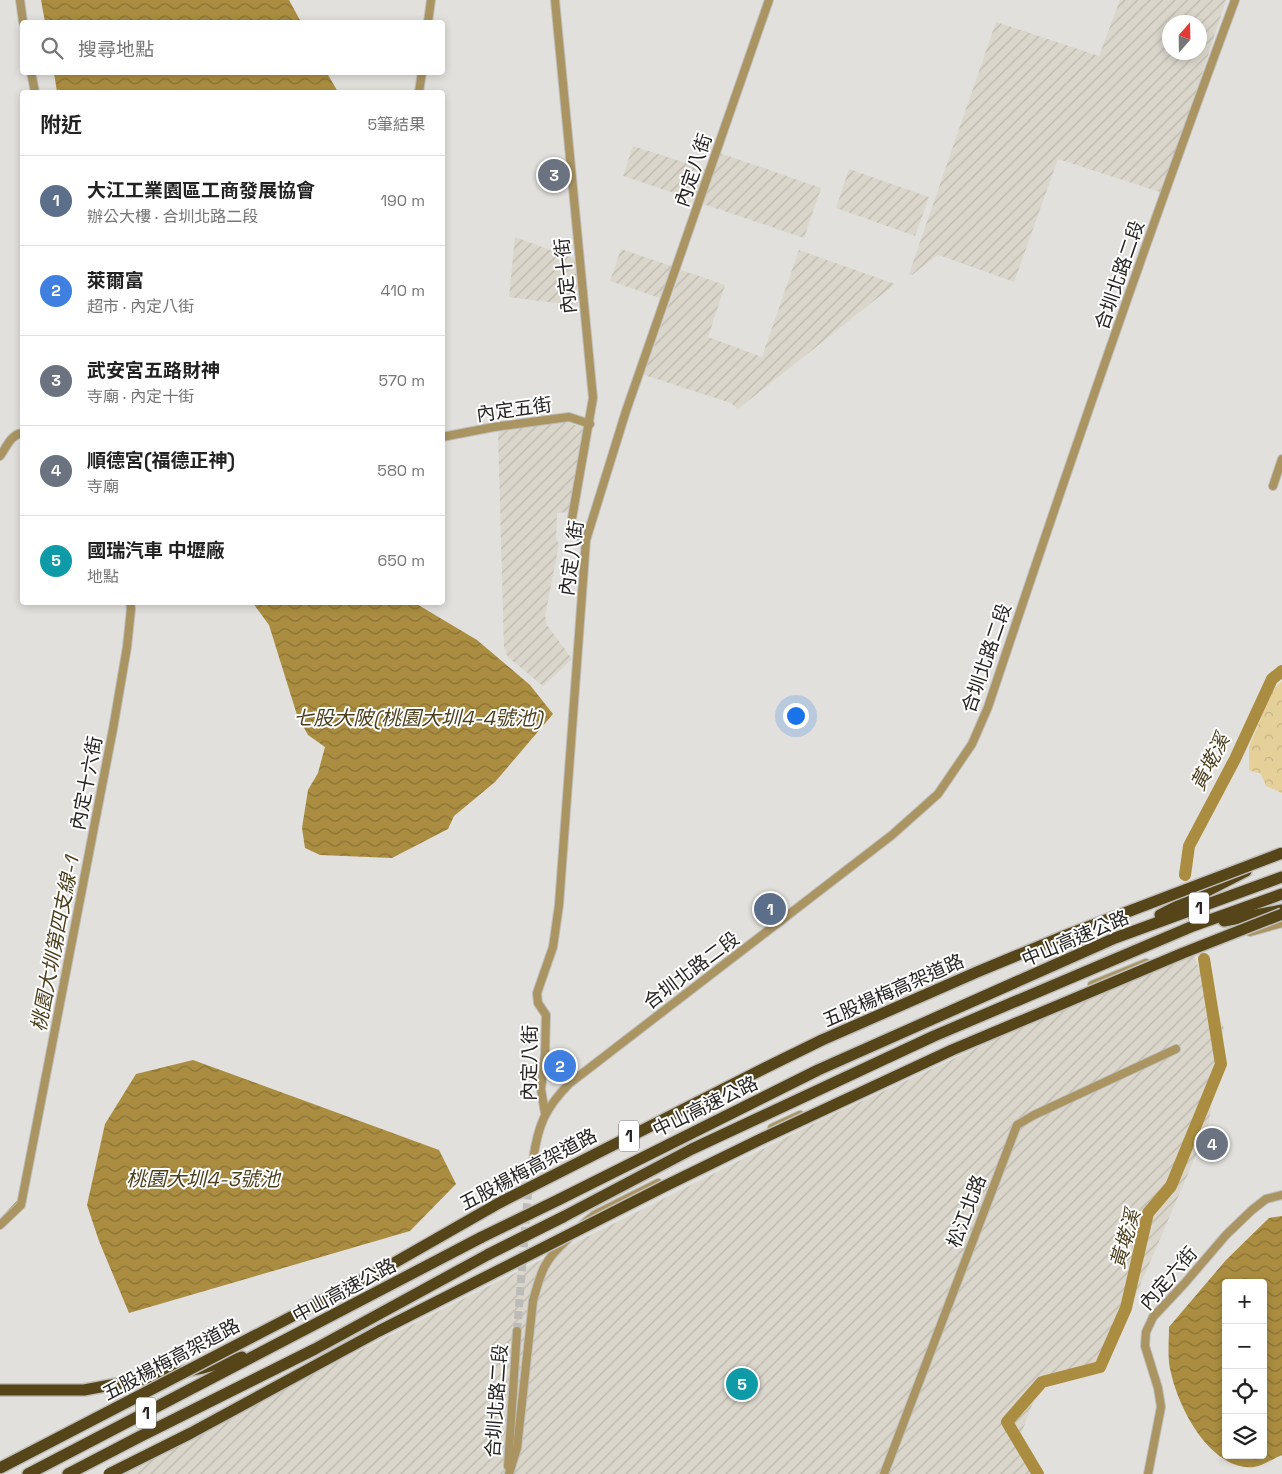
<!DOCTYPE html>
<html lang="zh-TW">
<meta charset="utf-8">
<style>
body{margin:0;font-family:"Space Grotesk","Noto Sans TC",sans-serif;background:#f6f6f6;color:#222}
.controls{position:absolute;right:15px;bottom:15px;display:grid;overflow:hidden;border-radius:5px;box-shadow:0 2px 8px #0003}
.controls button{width:45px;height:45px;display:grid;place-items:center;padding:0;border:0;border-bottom:1px solid #e0e0e0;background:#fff;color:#222;font:25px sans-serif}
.compass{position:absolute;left:1162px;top:15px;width:45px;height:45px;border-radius:50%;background:#fff;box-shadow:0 2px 8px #0003;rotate:20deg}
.you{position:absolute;left:795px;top:715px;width:18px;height:18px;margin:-12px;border:4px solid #fff;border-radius:50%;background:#1a73e8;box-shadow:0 0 0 8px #1a73e833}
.badge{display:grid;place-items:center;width:32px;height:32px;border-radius:50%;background:#7b4bc3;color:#fff;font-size:16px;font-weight:700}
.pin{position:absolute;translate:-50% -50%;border:2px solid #fff;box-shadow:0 1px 5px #0006}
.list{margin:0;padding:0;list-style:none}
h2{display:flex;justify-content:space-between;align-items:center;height:65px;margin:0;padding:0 20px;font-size:21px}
h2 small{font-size:16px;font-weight:400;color:#767676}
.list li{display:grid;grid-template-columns:32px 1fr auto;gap:15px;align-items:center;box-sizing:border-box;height:90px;padding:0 20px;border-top:1px solid #e0e0e0}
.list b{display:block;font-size:19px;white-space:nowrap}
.list p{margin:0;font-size:16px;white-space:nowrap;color:#767676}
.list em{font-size:16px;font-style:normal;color:#767676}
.icon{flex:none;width:28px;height:28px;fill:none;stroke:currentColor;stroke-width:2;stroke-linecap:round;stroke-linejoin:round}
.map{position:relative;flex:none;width:1282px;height:1474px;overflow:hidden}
.search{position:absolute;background:#fff;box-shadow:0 2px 8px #0003;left:20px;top:20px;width:425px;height:55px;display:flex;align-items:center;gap:12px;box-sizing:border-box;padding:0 18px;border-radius:5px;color:#767676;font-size:19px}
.panel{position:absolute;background:#fff;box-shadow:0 2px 8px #0003;left:20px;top:90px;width:425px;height:515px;border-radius:5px}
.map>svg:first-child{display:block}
.industrial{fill:url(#industrial-furrows);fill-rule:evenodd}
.forest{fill:url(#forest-crowns)}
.water{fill:url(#water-waves);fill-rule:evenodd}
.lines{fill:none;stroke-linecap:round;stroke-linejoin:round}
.stream{stroke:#aa8d40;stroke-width:2}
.river{stroke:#aa8d40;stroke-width:12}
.minor-tunnel{stroke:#bcbbb7;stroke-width:8;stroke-dasharray:8 4;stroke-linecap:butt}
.minor-casing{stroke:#bfbebb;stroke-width:10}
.highway-casing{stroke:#bfbebb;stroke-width:14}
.minor{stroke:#aa9562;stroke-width:8}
.highway{stroke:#554519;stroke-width:11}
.highway-bridge-casing{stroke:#bfbebb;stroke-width:14;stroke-linecap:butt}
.highway-bridge{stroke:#554519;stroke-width:11}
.labels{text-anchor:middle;stroke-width:4;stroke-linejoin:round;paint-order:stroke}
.shield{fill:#fff;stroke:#676666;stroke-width:1}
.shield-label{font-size:18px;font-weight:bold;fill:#262524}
.street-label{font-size:19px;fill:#262524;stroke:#fff}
.water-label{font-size:20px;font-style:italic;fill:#4c3f1d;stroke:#fff}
</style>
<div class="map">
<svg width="1282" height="1474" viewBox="0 0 1282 1474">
<defs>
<pattern id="industrial-furrows" width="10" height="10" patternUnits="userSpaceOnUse" patternTransform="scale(1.25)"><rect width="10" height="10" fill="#dad6cb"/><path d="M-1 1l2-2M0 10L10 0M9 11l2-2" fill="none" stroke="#bbb8ae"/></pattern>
<pattern id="forest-crowns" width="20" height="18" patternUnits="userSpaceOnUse" patternTransform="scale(1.25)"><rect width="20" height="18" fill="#e6d09a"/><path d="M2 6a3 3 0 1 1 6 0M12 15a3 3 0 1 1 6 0" fill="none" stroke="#c5b285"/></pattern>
<pattern id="water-waves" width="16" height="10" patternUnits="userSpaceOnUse" patternTransform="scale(1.25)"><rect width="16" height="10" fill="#aa8d40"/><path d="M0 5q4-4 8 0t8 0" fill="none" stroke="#8a7335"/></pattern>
</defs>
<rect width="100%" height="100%" fill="#e1e0dc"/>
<!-- industrial -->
<g class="industrial">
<path d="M1120 0H1226L1163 193 1058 159 1014 282 939 255 936 256 912 275 909 274 996 22 1099 56ZM1170 22H1200V52H1170Z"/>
<polygon points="633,146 708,170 698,201 623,176"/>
<polygon points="720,153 821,188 804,238 703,204"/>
<polygon points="849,169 929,197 915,236 836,208"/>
<polygon points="515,237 575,259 578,306 509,297"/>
<polygon points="621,249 677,268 666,300 610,281"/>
<polygon points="799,250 895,284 738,409 731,403 644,375 681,270 725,285 708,337 762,357"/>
<polygon points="561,420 583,428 586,432 571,512 557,513 556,538 559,544 545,616 547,625 572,659 543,686 508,657 504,648 498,432"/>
<polygon points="1191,949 1224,1028 1208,1127 1109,1358 1042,1379 1019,1439 1044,1474 113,1474 825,1118"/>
</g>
<!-- forest -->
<polygon class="forest" points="1282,681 1282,793 1266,786 1261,774 1249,770 1249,747 1272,691"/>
<!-- water -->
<g class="water">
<polygon points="41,0 289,0 301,22 45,22"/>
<polygon points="54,73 327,73 338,92 57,92"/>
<polygon points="253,603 415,603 477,640 530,685 553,714 495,782 454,816 448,829 392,858 320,855 305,848 302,828 308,790 318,773 325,747 308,735 297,715 269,625"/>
<polygon points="193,1060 439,1150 456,1184 410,1231 129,1313 99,1241 87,1205 105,1124 136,1074"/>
<path d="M1282 1216V1455C1274 1458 1263 1466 1254 1467 1211 1471 1179 1409 1171 1373 1167 1359 1169 1342 1169 1327L1226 1260 1269 1218ZM1226 1283H1263V1455H1226Z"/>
</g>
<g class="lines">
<!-- stream -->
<g class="stream">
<polyline points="35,72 36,80"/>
<polyline points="3,1217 19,1200"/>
</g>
<!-- river -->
<g class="river">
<polyline points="1185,875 1189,846 1235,759 1272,679 1282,671"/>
<polyline points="1038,1474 1007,1422 1042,1382 1100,1367 1126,1308 1148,1213 1171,1186 1221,1064 1204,959"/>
</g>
<!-- minor-tunnel -->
<polyline class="minor-tunnel" points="517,1331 528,1193 533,1160"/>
<!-- minor casing -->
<g class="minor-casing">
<g id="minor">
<polyline points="20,0 23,22"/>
<path d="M555 0 593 398 571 524C573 533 579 536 586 540"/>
<polyline points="428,22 431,0"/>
<polyline points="31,72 35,92"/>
<polyline points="419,92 422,72"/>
<polyline points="442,437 494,427 569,417 590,424"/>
<path d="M0 456C7 447 10 435 22 433"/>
<polyline points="1273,486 1282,459"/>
<polyline points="1250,932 1282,923"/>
<polyline points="1092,985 1146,963"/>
<polyline points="545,1113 541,1089 545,1054 546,1015 538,1003 537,993 553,947 559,905 586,540 626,411 769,0"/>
<polyline points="772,1128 800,1115"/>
<path d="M533 1160C538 1125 545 1108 570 1083L892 835 938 794 972 744 988 707C1067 470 1148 234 1235 0"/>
<polyline points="583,1224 594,1215 658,1183"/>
<polyline points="0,1225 21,1205 113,729 127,647 131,609 130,602"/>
<polyline points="508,1466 517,1331"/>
<path d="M509 1474 517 1448 533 1301C541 1271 544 1260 568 1239"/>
<polyline points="884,1474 1017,1125 1034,1115 1176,1049"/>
<polyline points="1148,1474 1161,1407 1158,1388 1145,1346 1146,1332 1153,1317 1184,1284 1226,1235 1252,1210 1266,1199 1282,1195"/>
</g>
</g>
<!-- highway casing -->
<g class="highway-casing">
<g id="highway">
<polyline points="1160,915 1246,871"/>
<polyline points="1224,921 1282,910"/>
<polyline points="558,1200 818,1070 1115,938 1282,877"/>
<polyline points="563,1217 692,1149 934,1036 1193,926 1282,894"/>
<polyline points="0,1390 84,1390 203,1368 242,1357"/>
<polyline points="28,1474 482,1237"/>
<polyline points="68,1474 139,1437 315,1349 489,1254"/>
</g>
</g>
<!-- minor -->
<use href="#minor" class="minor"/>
<!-- highway -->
<use href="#highway" class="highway"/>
<!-- highway-bridge casing -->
<g class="highway-bridge-casing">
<g id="highway-bridge">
<polyline points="482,1237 558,1200"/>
<polyline points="489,1254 563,1217"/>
<polyline points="0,1468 387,1267 499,1203 767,1067 822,1040 977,972 1064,936 1282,853"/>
<polyline points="109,1474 191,1433 379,1331 665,1186 761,1139 952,1050 1183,953 1282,914"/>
</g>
</g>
<!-- highway-bridge -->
<use href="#highway-bridge" class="highway-bridge"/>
</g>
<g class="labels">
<!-- shield labels -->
<g class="shield">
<rect x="1189" y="892.5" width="20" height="31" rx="4"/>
<rect x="619" y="1120.5" width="20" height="31" rx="4"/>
<rect x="136" y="1397.5" width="20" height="31" rx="4"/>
</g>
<g class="shield-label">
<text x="1199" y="914">1</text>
<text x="629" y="1142">1</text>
<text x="146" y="1419">1</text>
</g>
<!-- street labels -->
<g class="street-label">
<text transform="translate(693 170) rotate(-71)" y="7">內定八街</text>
<text transform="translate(1119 275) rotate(-71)" y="7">合圳北路二段</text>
<text transform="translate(565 276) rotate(-96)" y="7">內定十街</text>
<text transform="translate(514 409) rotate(-8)" y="7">內定五街</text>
<text transform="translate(571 558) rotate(-82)" y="7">內定八街</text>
<text transform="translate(986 658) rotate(-71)" y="7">合圳北路二段</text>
<text transform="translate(86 783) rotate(-79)" y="7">內定十六街</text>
<text transform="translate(1075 938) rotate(-23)" y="7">中山高速公路</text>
<text transform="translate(691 970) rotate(-37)" y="7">合圳北路二段</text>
<text transform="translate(893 990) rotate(-24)" y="7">五股楊梅高架道路</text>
<text transform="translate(529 1063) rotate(-89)" y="7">內定八街</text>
<text transform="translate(705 1106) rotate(-26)" y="7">中山高速公路</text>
<text transform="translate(528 1169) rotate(-28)" y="7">五股楊梅高架道路</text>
<text transform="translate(966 1211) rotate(-69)" y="7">松江北路</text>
<text transform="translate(1168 1278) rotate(-49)" y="7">內定六街</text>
<text transform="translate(344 1290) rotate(-28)" y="7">中山高速公路</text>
<text transform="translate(171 1359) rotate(-28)" y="7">五股楊梅高架道路</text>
<text transform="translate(496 1401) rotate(-86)" y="7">合圳北路二段</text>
</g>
<!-- water labels -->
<g class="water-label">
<text x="418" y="725">七股大陂(桃園大圳4-4號池)</text>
<text transform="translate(1210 762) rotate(-63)" y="7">黃墘溪</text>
<text transform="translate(55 944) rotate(-79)" y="7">桃園大圳第四支線-1</text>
<text x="203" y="1186">桃園大圳4-3號池</text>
<text transform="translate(1125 1239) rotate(-74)" y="7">黃墘溪</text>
</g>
</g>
</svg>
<div class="controls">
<button>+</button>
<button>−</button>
<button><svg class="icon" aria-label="locate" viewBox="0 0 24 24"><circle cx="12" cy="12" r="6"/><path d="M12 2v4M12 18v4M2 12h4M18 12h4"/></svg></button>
<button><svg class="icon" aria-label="layers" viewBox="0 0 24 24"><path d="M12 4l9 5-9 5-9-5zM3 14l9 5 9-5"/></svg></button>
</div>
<svg class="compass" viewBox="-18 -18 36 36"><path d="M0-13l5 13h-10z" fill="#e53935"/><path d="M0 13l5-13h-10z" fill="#767676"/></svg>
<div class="you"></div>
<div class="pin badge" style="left:770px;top:909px;background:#5c6f8a">1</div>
<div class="pin badge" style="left:560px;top:1066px;background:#3f7fe0">2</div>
<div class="pin badge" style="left:554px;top:175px;background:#6b7280">3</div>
<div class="pin badge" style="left:1212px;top:1144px;background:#6b7280">4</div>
<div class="pin badge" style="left:742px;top:1384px;background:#0f9aa8">5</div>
<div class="search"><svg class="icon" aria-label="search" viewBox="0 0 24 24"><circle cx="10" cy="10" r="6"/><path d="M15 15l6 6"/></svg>搜尋地點</div>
<section class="panel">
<h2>附近<small>5筆結果</small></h2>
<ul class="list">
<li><span class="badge" style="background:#5c6f8a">1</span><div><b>大江工業園區工商發展協會</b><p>辦公大樓 · 合圳北路二段</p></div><em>190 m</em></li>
<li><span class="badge" style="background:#3f7fe0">2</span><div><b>萊爾富</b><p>超市 · 內定八街</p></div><em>410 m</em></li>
<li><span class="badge" style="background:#6b7280">3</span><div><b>武安宮五路財神</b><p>寺廟 · 內定十街</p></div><em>570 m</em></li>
<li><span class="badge" style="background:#6b7280">4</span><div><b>順德宮(福德正神)</b><p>寺廟</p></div><em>580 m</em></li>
<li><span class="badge" style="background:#0f9aa8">5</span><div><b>國瑞汽車 中壢廠</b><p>地點</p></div><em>650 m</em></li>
</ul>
</section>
</div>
